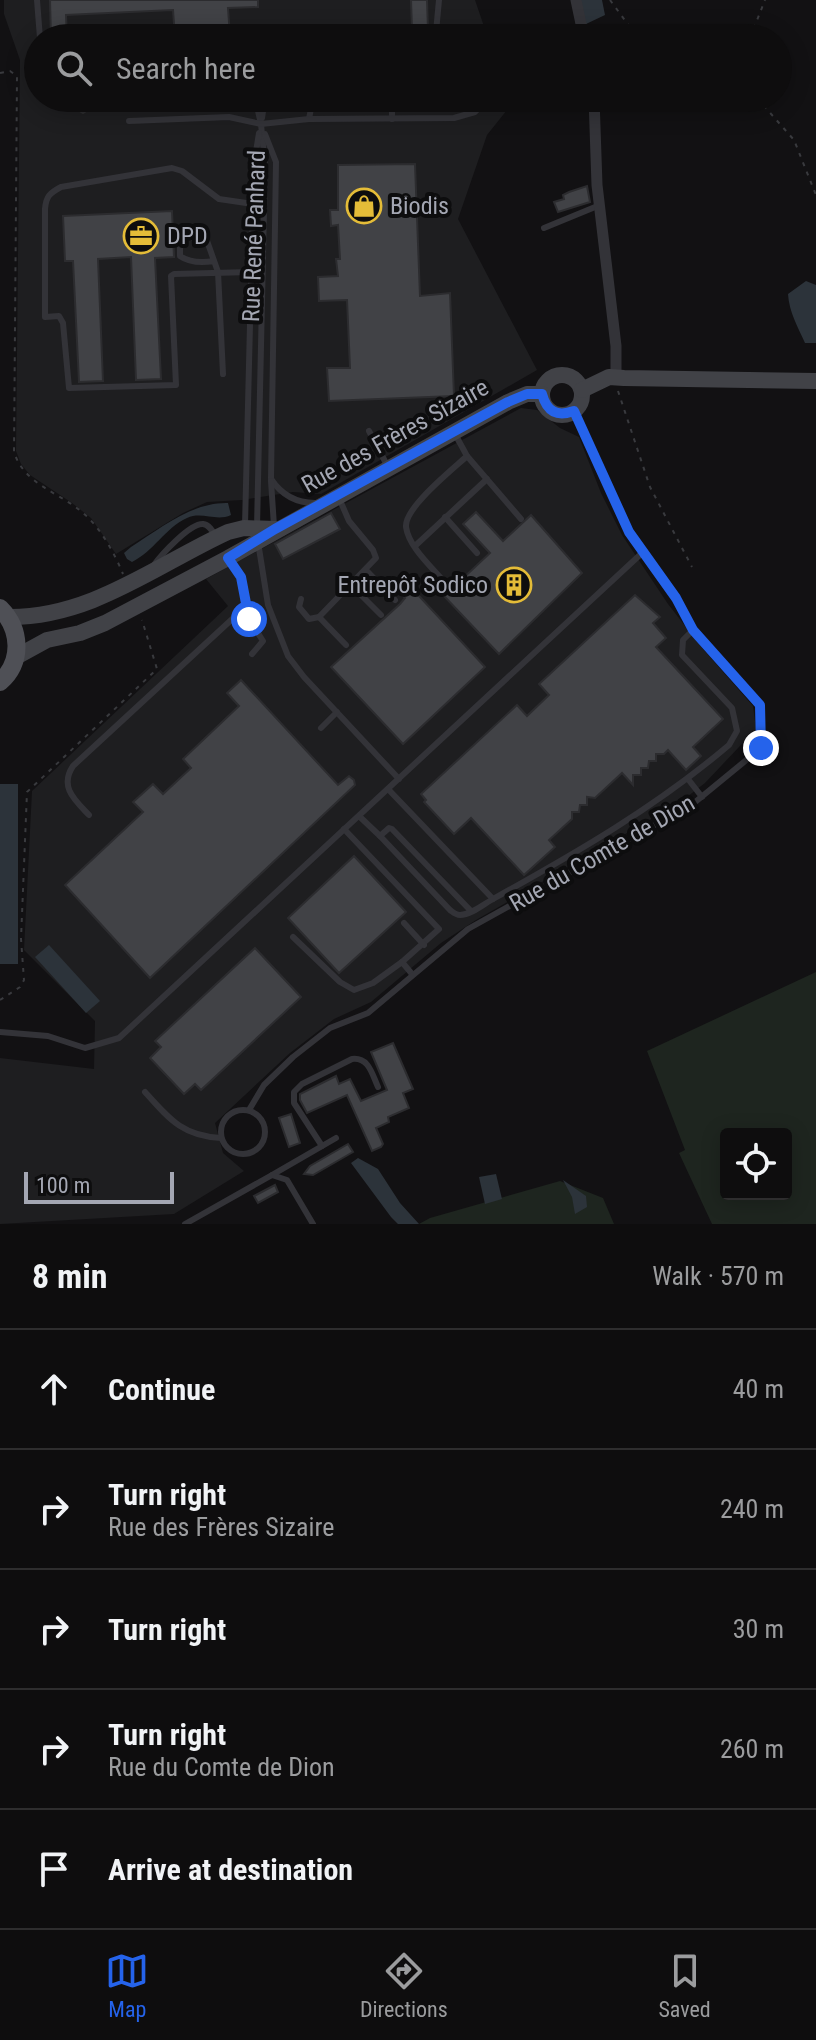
<!DOCTYPE html>
<meta charset="utf-8">
<style>
body{margin:0;font-family:"Roboto Condensed",sans-serif;background:#1c1b1c;color:#f1f3f6}
.controls{position:absolute;right:24px;bottom:24px;display:grid;overflow:hidden;border-radius:8px;box-shadow:0 4px 20px #0003}
.controls button{width:72px;height:72px;display:grid;place-items:center;padding:0;border:0;border-bottom:2px solid #2e2d2e;background:#0e0d0e;color:#f1f3f6;font:40px sans-serif}
.scale{position:absolute;left:24px;bottom:20px;width:150px;box-sizing:border-box;padding-left:8px;border:4px solid #a4a7b3;border-top:0;font-size:22px;line-height:28px;white-space:nowrap;color:#a4a7b3;-webkit-text-stroke:6px #0d0d0e;paint-order:stroke}
.stop{position:absolute;width:24px;height:24px;margin:-18px;border:6px solid #2563eb;border-radius:50%;background:#fff}
.stop.end{background:#2563eb;border-color:#fff;box-shadow:0 2px 8px #0008}
.list{margin:0;padding:0;list-style:none}
h2{display:flex;justify-content:space-between;align-items:center;height:104px;margin:0;padding:0 32px;font-size:34px}
h2 small{font-size:26px;font-weight:400;color:#9b9c9e}
.list li{display:grid;grid-template-columns:52px 1fr auto;gap:24px;align-items:center;box-sizing:border-box;height:120px;padding:0 32px;border-top:2px solid #2e2d2e}
.list b{display:block;font-size:30px;white-space:nowrap}
.list p{margin:0;font-size:26px;white-space:nowrap;color:#9b9c9e}
.list em{font-size:26px;font-style:normal;color:#9b9c9e}
.icon{flex:none;width:44px;height:44px;fill:none;stroke:currentColor;stroke-width:2;stroke-linecap:round;stroke-linejoin:round}
.map{position:relative;flex:none;width:816px;height:1224px;overflow:hidden}
.search{position:absolute;background:#0e0d0e;box-shadow:0 4px 20px #0003;left:24px;right:24px;top:24px;height:88px;display:flex;align-items:center;gap:20px;box-sizing:border-box;padding:0 28px;border-radius:44px;color:#9b9c9e;font-size:30px}
.sheet{height:704px;background:#0e0d0e}
nav{display:flex;justify-content:space-around;align-items:center;box-sizing:border-box;height:112px;border-top:2px solid #2e2d2e;background:#0e0d0e;font-size:22px;color:#9b9c9e}
nav a{display:grid;justify-items:center;gap:4px}
nav .on{color:#2563eb}
.map>svg:first-child{display:block}
.built{fill:#1e1e20}
.green{fill:#1e251f;fill-rule:evenodd}
.water{fill:#2c333a}
.building{fill:#414246;stroke:#2c2c2f;stroke-width:2}
.lines{fill:none;stroke-linecap:round;stroke-linejoin:round}
.path{stroke:#393a3e;stroke-width:2;stroke-dasharray:4 6;stroke-linecap:butt}
.lane{stroke:#333338;stroke-width:6}
.street{stroke:#333338;stroke-width:11}
.secondary{stroke:#414247;stroke-width:16}
.primary{stroke:#4f5056;stroke-width:18}
.route{stroke:#2563eb;stroke-width:10}
.labels{text-anchor:middle;stroke-width:8;stroke-linejoin:round;paint-order:stroke}
.poi-label{font-size:24px;fill:#a4a7b3;stroke:#0d0d0e;text-anchor:start}
.street-label{font-size:24px;fill:#a4a7b3;stroke:#0d0d0e}
</style>
<div class="map">
<svg width="816" height="1224" viewBox="0 0 816 1224">
<rect width="100%" height="100%" fill="#121113"/>
<!-- built -->
<g class="built">
<polygon points="4,0 475,0 488,38 38,38 38,98 509,98 511,105 487,135 458,219 537,370 321,494 293,492 242,500 207,502 183,513 116,554 91,518 72,503 30,475 21,464 16,451 20,60 4,14"/>
<polygon points="521,408 537,410 560,428 579,437 601,493 622,535 668,604 703,649 753,706 756,729 705,783 679,803 476,920 441,943 371,1002 334,1019 290,1053 215,1123 223,1153 244,1171 174,1214 0,1224 0,1058 94,1069 95,1021 24,950 32,791 228,606 206,579"/>
</g>
<!-- green -->
<g class="green">
<path d="M816 972V1224H712L679 1153 685 1150 647 1051ZM786 1134V1194H726V1134Z"/>
<polygon points="560,1181 603,1198 614,1224 419,1224 430,1218"/>
</g>
<!-- water -->
<g class="water">
<polygon points="579,0 602,0 605,15 586,24"/>
<path d="M806 281 816 285V343H805C798 327 789 312 788 294Z"/>
<path d="M228 503 231 515C216 522 202 511 187 518 165 528 154 551 132 562L127 559 124 553 131 547C161 528 192 502 228 503Z"/>
<rect x="0" y="784" width="18" height="180"/>
<polygon points="49,945 100,1001 86,1013 35,957"/>
<polygon points="358,1158 378,1169 400,1203 419,1224 398,1224 391,1217 351,1163"/>
<polygon points="496,1174 502,1199 485,1204 479,1177"/>
<polygon points="563,1180 586,1196 587,1207 575,1214 572,1197"/>
</g>
<!-- building -->
<g class="building">
<polygon points="50,0 258,0 258,7 228,8 230,36 175,38 173,10 66,15 67,38 51,38"/>
<polygon points="411,0 427,0 428,30 412,30"/>
<polygon points="76,98 94,98 89,109 83,113 75,108"/>
<polygon points="415,164 420,296 450,293 454,396 329,401 327,368 350,368 347,300 319,301 318,277 338,276 336,259 340,259 338,225 331,226 330,210 338,210 338,165"/>
<polygon points="587,186 590,202 558,212 554,202 564,199 563,195 569,192"/>
<polygon points="172,211 174,257 155,258 161,379 136,380 131,257 98,259 103,381 79,382 73,261 65,261 63,216"/>
<polygon points="476,512 503,541 531,515 582,573 499,654 444,596 490,553 463,524"/>
<polygon points="331,513 340,529 283,559 275,544"/>
<polygon points="407,583 485,667 403,744 331,667 400,604 405,598 398,591"/>
<polygon points="635,595 660,617 653,623 666,638 656,647 723,719 693,747 701,756 686,770 668,750 664,754 656,754 656,761 649,761 648,768 641,768 641,775 633,775 633,785 622,773 595,798 587,797 587,805 580,805 579,812 572,812 572,819 549,840 555,847 524,875 471,818 454,834 424,802 426,800 421,794 517,705 527,716 549,695 539,684"/>
<polygon points="241,680 338,785 349,776 354,780 355,785 150,978 65,885 143,812 133,802 153,784 163,794 191,768 183,759 239,706 227,693"/>
<polygon points="354,856 406,912 339,973 288,918"/>
<polygon points="255,948 301,997 201,1090 195,1084 184,1094 150,1058 161,1047 155,1041"/>
<polygon points="393,1043 413,1089 403,1093 409,1108 388,1117 389,1122 376,1128 383,1144 381,1147 372,1151 347,1095 307,1113 300,1100 300,1094 336,1076 339,1084 350,1079 361,1101 387,1090 371,1052"/>
<polygon points="291,1114 300,1143 289,1147 279,1118"/>
<polygon points="348,1144 353,1152 313,1175 304,1174 310,1166"/>
<polygon points="275,1185 278,1192 258,1203 254,1196"/>
</g>
<g class="lines">
<!-- path -->
<g class="path">
<polyline points="610,0 638,38"/>
<polyline points="750,38 765,0"/>
<path d="M0 73 10 71 17 76 14 452C24 484 58 492 82 512 100 527 114 552 123 574"/>
<polyline points="757,98 794,140 816,195"/>
<polyline points="618,391 650,487 692,567"/>
<polyline points="0,1000 20,987 24,980 21,939 27,792 157,669 142,620"/>
</g>
<!-- lane -->
<g class="lane">
<polyline points="37,0 40,38"/>
<polyline points="433,38 436,32 439,0"/>
<polyline points="255,98 261,124 265,165 257,527"/>
<polyline points="392,98 392,119"/>
<polyline points="262,118 265,98"/>
<polyline points="309,119 313,98"/>
<polyline points="129,121 229,117 261,124 309,119 454,118 475,112 489,98"/>
<path d="M265 134 276 162 271 479C281 494 296 503 315 503"/>
<polyline points="544,228 600,205"/>
<path d="M214 261C202 263 190 263 180 256V240L186 238H206L218 272 223 374"/>
<path d="M251 272 174 274 171 276 176 385 69 388 63 323 59 316 45 317V209C46 196 50 193 61 187L172 168 182 171 219 199 253 204"/>
<polyline points="369,431 388,467"/>
<polyline points="455,434 467,456 521,519"/>
<polyline points="271,481 274,526"/>
<polyline points="445,517 477,553"/>
<polyline points="245,525 254,164 259,133"/>
<polyline points="258,542 268,605 288,656 304,677 399,779"/>
<polyline points="415,546 487,479"/>
<path d="M154 565C161 555 190 523 203 524 210 525 213 532 216 537"/>
<polyline points="366,570 395,600"/>
<path d="M446 584C433 568 409 548 406 527 404 508 452 470 467 456"/>
<polyline points="351,585 381,615"/>
<polyline points="301,599 299,607 309,619 319,617 376,558 373,550 349,521 339,498"/>
<polyline points="245,604 249,619 263,641 252,654"/>
<polyline points="319,617 346,645"/>
<polyline points="321,728 337,712"/>
<polyline points="688,779 702,797"/>
<polyline points="388,789 493,899"/>
<path d="M89 815C75 800 59 787 73 766L242 610C250 592 242 575 230 561"/>
<polyline points="359,816 380,836"/>
<polyline points="344,829 439,929 402,962"/>
<path d="M471 911 392 829 389 828 380 836 450 910C454 913 456 915 460 915 471 915 484 904 493 899 576 853 656 807 729 745L737 731 732 708 682 655 683 640 693 630"/>
<polyline points="404,923 424,945"/>
<polyline points="293,937 340,982 354,990 373,983 402,962 412,974"/>
<polyline points="0,1032 48,1036 85,1048 119,1038 642,553"/>
<path d="M145 1092C170 1120 183 1136 221 1138"/>
<circle cx="243" cy="1132" r="22"/>
<polyline points="249,1110 264,1085 293,1057 330,1028 368,1013 468,929 694,803 761,748 760,705 693,630 676,598 629,532 574,411"/>
<path d="M322 1146 294 1103V1092L302 1084 352 1059C369 1057 372 1074 378 1087"/>
<polyline points="272,1175 336,1138"/>
<polyline points="185,1224 272,1175 287,1180 313,1224"/>
</g>
<!-- street -->
<g class="street">
<polyline points="576,0 584,38"/>
<polyline points="594,98 597,185 616,346 616,376"/>
</g>
<!-- secondary -->
<g class="secondary">
<circle cx="562" cy="395" r="20"/>
<polyline points="582,390 609,377 624,378 816,381"/>
<path d="M8 617C91 618 156 565 228 532L244 528 275 529"/>
<polyline points="16,657 47,640 80,633 105,623 228,558 508,402 527,394 542,394"/>
</g>
<!-- primary -->
<path class="primary" d="M0 608C21 629 23 662 0 682"/>
</g>
<g class="lines">
<!-- route -->
<path class="route" d="M249 619 241 577 228 558 275 529 508 402 527 394H542C547 412 557 417 574 411L629 532 676 598 693 630 760 705 761 748"/>
</g>
<!-- icons -->
<defs>
<g id="shop-ring" transform="scale(1.8)"><circle r="9.5" fill="#0d0d0e" stroke="#e4bc38" stroke-width="1.5"/><path d="M-5-2.5h2.3a2.7 3.5 0 0 1 5.4 0H5L5.5 6h-11ZM-1.5-2.5h3a1.5 2.3 0 0 0-3 0Z" fill="#e4bc38"/></g>
<g id="office-ring" transform="scale(1.8)"><circle r="9.5" fill="#0d0d0e" stroke="#e4bc38" stroke-width="1.5"/><path d="M-6-3h4V-5.5h4V-3h4V5H-6ZM-1-4.5V-3h2v-1.5ZM-6 0V1H6V0Z" fill="#e4bc38"/></g>
<g id="building-ring" transform="scale(1.8)"><circle r="9.5" fill="#0d0d0e" stroke="#e4bc38" stroke-width="1.5"/><path d="M-4-6H4V6H1V3H-1V6H-4ZM-2.5-4.3h1.7v1.8h-1.7ZM.8-4.3h1.7v1.8H.8ZM-2.5-1h1.7V.8h-1.7ZM.8-1h1.7V.8H.8Z" fill="#e4bc38"/></g>
</defs>
<g fill-rule="evenodd">
<use href="#shop-ring" x="364" y="206"/>
<use href="#office-ring" x="141" y="236"/>
<use href="#building-ring" x="514" y="585"/>
</g>
<g class="labels">
<!-- poi labels -->
<g class="poi-label">
<text x="390" y="214">Biodis</text>
<text x="167" y="244">DPD</text>
<text x="488" y="593" text-anchor="end">Entrepôt Sodico</text>
</g>
<!-- street labels -->
<g class="street-label">
<text transform="translate(254 236) rotate(-88)" y="8">Rue René Panhard</text>
<text transform="translate(395 436) rotate(-29)" y="8">Rue des Frères Sizaire</text>
<text transform="translate(602 853) rotate(-30)" y="8">Rue du Comte de Dion</text>
</g>
</g>
</svg>
<div class="controls">
<button><svg class="icon" aria-label="locate" viewBox="0 0 24 24"><circle cx="12" cy="12" r="6"/><path d="M12 2v4M12 18v4M2 12h4M18 12h4"/></svg></button>
</div>
<div class="scale">100 m</div>
<div class="stop" style="left:249px;top:619px"></div>
<div class="stop end" style="left:761px;top:748px"></div>
<div class="search"><svg class="icon" aria-label="search" viewBox="0 0 24 24"><circle cx="10" cy="10" r="6"/><path d="M15 15l6 6"/></svg>Search here</div>
</div>
<section class="sheet">
<h2>8 min<small>Walk · 570 m</small></h2>
<ul class="list">
<li><svg class="icon" aria-label="ahead" viewBox="0 0 24 24"><path d="M12 20V5M6 11l6-6 6 6"/></svg><div><b>Continue</b></div><em>40 m</em></li>
<li><svg class="icon" aria-label="right" viewBox="0 0 24 24"><path d="M7 20v-9h11M14 6l5 5-5 5"/></svg><div><b>Turn right</b><p>Rue des Frères Sizaire</p></div><em>240 m</em></li>
<li><svg class="icon" aria-label="right" viewBox="0 0 24 24"><path d="M7 20v-9h11M14 6l5 5-5 5"/></svg><div><b>Turn right</b></div><em>30 m</em></li>
<li><svg class="icon" aria-label="right" viewBox="0 0 24 24"><path d="M7 20v-9h11M14 6l5 5-5 5"/></svg><div><b>Turn right</b><p>Rue du Comte de Dion</p></div><em>260 m</em></li>
<li><svg class="icon" aria-label="arrive" viewBox="0 0 24 24"><path d="M6 21V4h12l-3 4 3 4H6"/></svg><div><b>Arrive at destination</b></div></li>
</ul>
</section>
<nav>
<a class="on"><svg class="icon" aria-label="map" viewBox="0 0 24 24"><path d="M3 6l6-2 6 2 6-2v14l-6 2-6-2-6 2zM9 4v14M15 6v14"/></svg>Map</a>
<a><svg class="icon" aria-label="directions" viewBox="0 0 24 24"><path d="M12 3l9 9-9 9-9-9zM9 14v-3h6M13 9l2 2-2 2"/></svg>Directions</a>
<a><svg class="icon" aria-label="saved" viewBox="0 0 24 24"><path d="M7 4h10v16l-5-4-5 4z"/></svg>Saved</a>
</nav>
